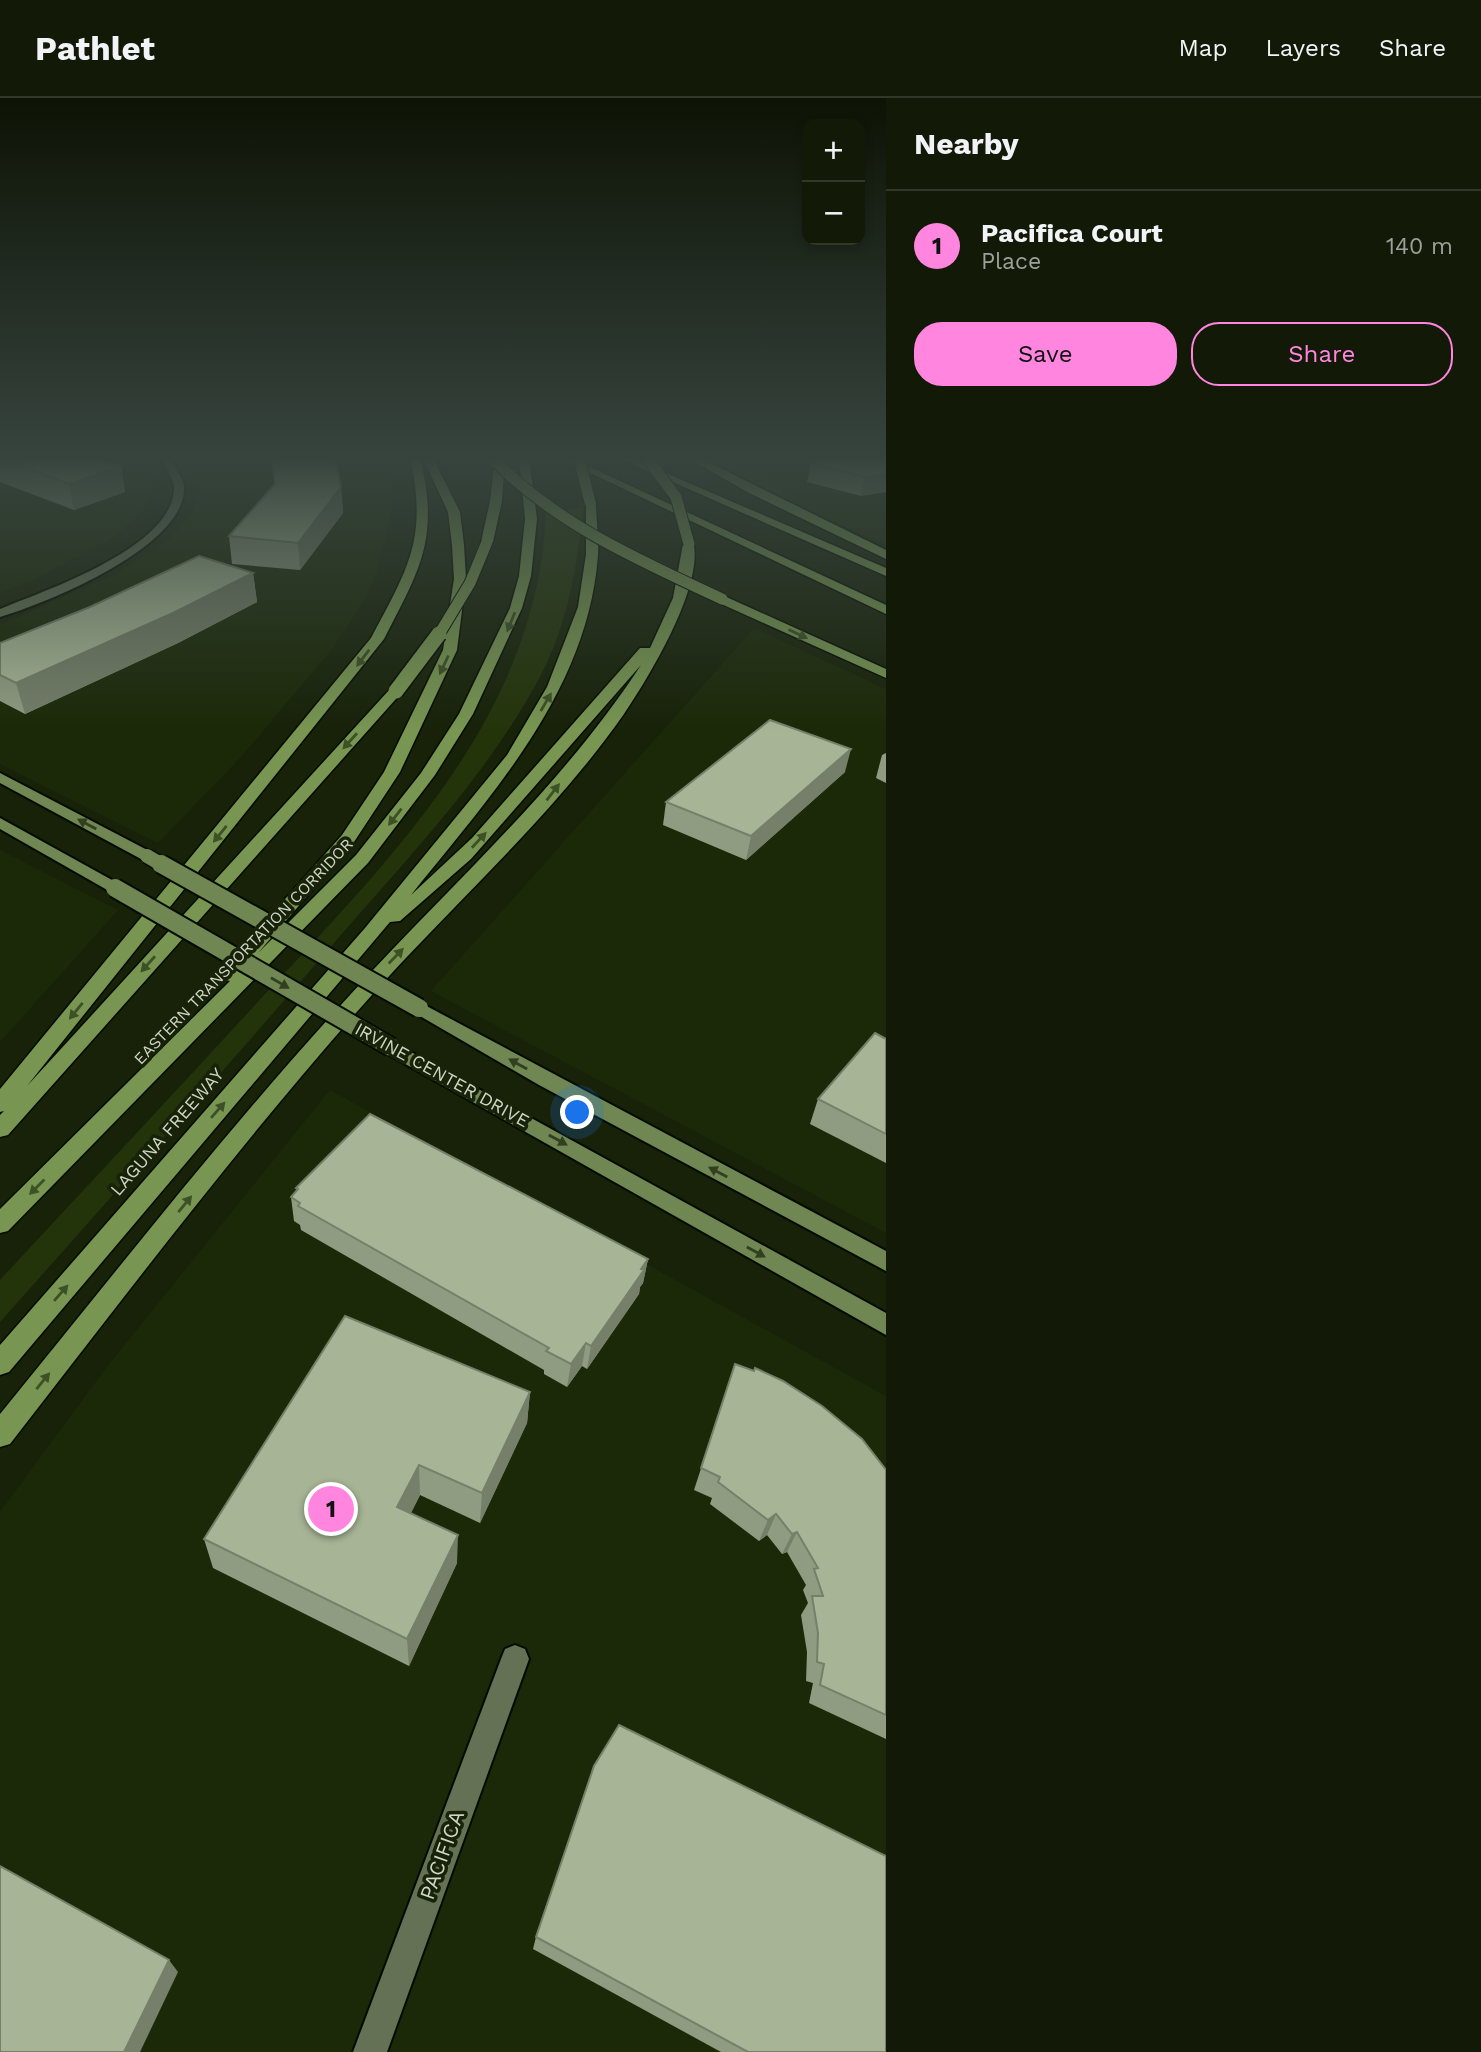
<!DOCTYPE html>
<meta charset="utf-8">
<style>
body{margin:0;font-family:"Work Sans",sans-serif;background:#1b2311;color:#f1f3f6}
.controls{position:absolute;right:21px;top:21px;display:grid;overflow:hidden;border-radius:14px;box-shadow:0 4px 10px #0003}
.controls button{width:63px;height:63px;display:grid;place-items:center;padding:0;border:0;border-bottom:2px solid #313828;background:#121a07;color:#f1f3f6;font:35px sans-serif}
.you{position:absolute;left:578px;top:1015px;width:24px;height:24px;margin:-18px;border:5px solid #fff;border-radius:50%;background:#1a73e8;box-shadow:0 0 0 10px #1a73e833}
.badge{display:grid;place-items:center;width:46px;height:46px;border-radius:50%;background:#ff85df;color:#111;font-size:23px;font-weight:700}
.pin{position:absolute;translate:-50% -50%;border:4px solid #fff;box-shadow:0 2px 7px #0006}
.list{margin:0;padding:0;list-style:none}
h2{display:flex;justify-content:space-between;align-items:center;height:91px;margin:0;padding:0 28px;font-size:30px}
h2 small{font-size:23px;font-weight:400;color:#9ca19b}
.list li{display:grid;grid-template-columns:46px 1fr auto;gap:21px;align-items:center;box-sizing:border-box;height:112px;padding:0 28px;border-top:2px solid #313828}
.list b{display:block;font-size:26px;white-space:nowrap}
.list p{margin:0;font-size:23px;white-space:nowrap;color:#9ca19b}
.list em{font-size:23px;font-style:normal;color:#9ca19b}
.actions{display:flex;gap:14px;padding:21px 28px}
.actions a{flex:1;padding:16px 0;border:2px solid #ff85df;border-radius:28px;text-align:center;font-size:24px;color:#ff85df}
.actions .main{background:#ff85df;color:#111}
.map{position:relative;flex:none;width:886px;height:1954px;overflow:hidden}
header{display:flex;align-items:center;gap:42px;box-sizing:border-box;height:98px;padding:0 35px;background:#121a07;border-bottom:2px solid #313828}
header strong{font-size:33px}
nav{display:flex;gap:38px;margin-inline-start:auto;font-size:24px}
main{display:flex}
aside{flex:1;background:#121a07}
.map>svg:first-child{display:block}
.built{fill:#1c2908}
.green{fill:#24340a}
.lines{fill:none;stroke-linecap:round;stroke-linejoin:round}
.minor-casing{stroke:#040b00;stroke-width:4}
.tertiary-casing{stroke:#040b00;stroke-width:4}
.primary-casing{stroke:#040b00;stroke-width:4}
.motorway-casing{stroke:#040b00;stroke-width:3}
.minor{fill:#647155;fill-rule:evenodd}
.tertiary{fill:#647155;fill-rule:evenodd}
.primary{fill:#708753;fill-rule:evenodd}
.motorway{fill:#789552;fill-rule:evenodd}
.primary-bridge-far1-casing{stroke:#040b00;stroke-width:17;stroke-linecap:butt}
.primary-bridge-casing{stroke:#040b00;stroke-width:22;stroke-linecap:butt}
.motorway-bridge-far1-casing{stroke:#040b00;stroke-width:13;stroke-linecap:butt}
.motorway-bridge-casing{stroke:#040b00;stroke-width:18;stroke-linecap:butt}
.primary-bridge-far1{stroke:#708753;stroke-width:14}
.primary-bridge{stroke:#708753;stroke-width:18}
.motorway-bridge-far1{stroke:#789552;stroke-width:11}
.motorway-bridge{stroke:#789552;stroke-width:15}
.wall{fill:#909c81}
.shaded-wall{fill:#757f69}
.building{fill:#a7b596;stroke:#757f69;stroke-width:2}
.oneway{fill:#3e5026}
.oneway2{fill:#32401f}
.labels{text-anchor:middle;stroke-width:7;stroke-linejoin:round;paint-order:stroke}
.far-street-label{font-size:16px;fill:#ced6c6;stroke:#182209}
.street-label{font-size:18px;fill:#ced6c6;stroke:#182209}
.near-street-label{font-size:21px;fill:#ced6c6;stroke:#182209}
</style>
<header>
<strong>Pathlet</strong>
<nav><a>Map</a><a>Layers</a><a>Share</a></nav>
</header>
<main>
<div class="map">
<svg width="886" height="1954" viewBox="0 0 886 1954">
<rect width="100%" height="100%" fill="#182209"/>
<!-- built -->
<g class="built">
<polygon points="0,360 133,360 140,365 153,388 151,401 143,412 113,440 35,481 0,495"/>
<polygon points="184,360 383,360 392,391 392,413 377,474 366,499 334,549 241,659 158,745 0,666 0,527 116,476 168,442 192,417 199,394 195,375"/>
<polygon points="749,360 886,360 886,447 797,408"/>
<polygon points="754,530 886,591 886,1135 431,893"/>
<polygon points="0,752 118,812 0,944"/>
<polygon points="330,992 886,1298 886,1954 0,1954 0,1414 106,1270"/>
</g>
<!-- green -->
<g class="green">
<polygon points="706,360 749,360 797,408"/>
<path d="M583 410C577 472 566 534 535 588 483 681 409 759 340 838 228 968 114 1096 0 1224V1182C85 1090 171 999 255 907 386 765 538 620 546 414Z"/>
</g>
<g class="lines">
<!-- minor casing -->
<g class="minor-casing">
<polygon id="minor" points="515,1547 525,1551 529,1561 387,1954 353,1954 501,1561 505,1551"/>
</g>
<!-- tertiary casing -->
<g class="tertiary-casing">
<path id="tertiary" d="M161 360H169C174 367 183 380 184 388 188 448 47 505 0 519V511C46 492 175 449 174 389 173 380 164 368 161 360Z"/>
</g>
<!-- primary casing -->
<g class="primary-casing">
<g id="primary">
<polygon points="0,675 153,755 155,758 153,761 141,761 0,685"/>
<polygon points="0,720 121,787 123,790 115,795 109,793 0,731"/>
<polygon points="419,904 886,1153 886,1173 539,987 413,914 410,910 413,906"/>
<polygon points="391,943 886,1215 886,1237 384,954 382,949"/>
</g>
</g>
<!-- motorway casing -->
<g class="motorway-casing">
<g id="motorway">
<path d="M410 360H420C440 440 420 471 384 541L27 988 391 590 403 593 8 1037 0 1039V1017L4 1013 0 1014V991L371 540C408 471 428 440 410 360Z"/>
<polygon points="423,360 433,360 460,414 464,447 466,481 457,552 400,674 354,744 258,855 356,757 421,675 459,616 510,510 519,478 525,421 519,360 529,360 537,421 531,478 522,510 473,616 435,677 368,765 8,1133 0,1135 0,1111 230,883 221,881 218,877 221,873 342,737 384,674 443,552 454,481 452,447 448,414"/>
<polygon points="495,360 505,360 502,403 493,444 487,448 481,444 490,403"/>
<polygon points="559,360 571,360 886,507 886,516"/>
<polygon points="618,360 631,360 886,470 886,478"/>
<polygon points="688,360 700,360 886,452 886,461 747,394"/>
<path d="M586 402 596 404C596 421 599 440 598 457 588 593 492 696 411 797L472 740 640 550H650L673 500 683 446 693 443C705 487 649 579 624 616 550 722 449 809 363 907 239 1047 125 1198 10 1346L0 1349V1316C115 1175 227 1031 350 897 449 788 560 691 641 567L471 761 400 823 390 824 9 1274 0 1277V1247L365 830 507 657 547 589 578 509 586 456Z"/>
<polygon points="722,497 886,571 886,580 717,504 716,501"/>
</g>
</g>
<!-- minor -->
<use href="#minor" class="minor"/>
<!-- tertiary -->
<use href="#tertiary" class="tertiary"/>
<!-- primary -->
<use href="#primary" class="primary"/>
<!-- motorway -->
<use href="#motorway" class="motorway"/>
<!-- primary-bridge-far1 casing -->
<g class="primary-bridge-far1-casing">
<polyline id="primary-bridge-far1" points="147,758 164,768"/>
</g>
<!-- primary-bridge casing -->
<g class="primary-bridge-casing">
<g id="primary-bridge">
<polyline points="161,766 419,910"/>
<polyline points="115,790 391,949"/>
</g>
</g>
<!-- motorway-bridge-far1 casing -->
<g class="motorway-bridge-far1-casing">
<g id="motorway-bridge-far1">
<path d="M492 360C557 427 639 462 722 501"/>
<polyline points="579,360 590,404"/>
<polyline points="647,360 676,399 689,446"/>
<polyline points="438,538 470,485 487,444"/>
</g>
</g>
<!-- motorway-bridge casing -->
<g class="motorway-bridge-casing">
<polyline id="motorway-bridge" points="396,593 439,536"/>
</g>
<!-- primary-bridge-far1 -->
<use href="#primary-bridge-far1" class="primary-bridge-far1"/>
<!-- primary-bridge -->
<use href="#primary-bridge" class="primary-bridge"/>
<!-- motorway-bridge-far1 -->
<use href="#motorway-bridge-far1" class="motorway-bridge-far1"/>
<!-- motorway-bridge -->
<use href="#motorway-bridge" class="motorway-bridge"/>
</g>
<!-- wall -->
<g class="wall">
<polygon points="0,360 121,368 125,394 74,412 0,384"/>
<polygon points="272,360 335,360 341,389 343,415 300,472 232,466 229,438 275,387"/>
<polygon points="886,360 861,398 807,384 811,366"/>
<polygon points="253,475 257,504 178,545 25,616 0,603 0,545"/>
<polygon points="886,655 886,685 876,680 882,657"/>
<polygon points="845,674 746,762 663,727 666,704"/>
<polygon points="886,941 886,1065 810,1026 818,1001"/>
<polygon points="296,1090 648,1161 643,1185 640,1189 639,1196 587,1271 582,1268 567,1289 544,1276 544,1272 301,1132 300,1127 294,1123 291,1099 297,1093"/>
<polygon points="735,1266 886,1372 886,1641 809,1605 813,1585 806,1583 807,1554 801,1517 808,1505 803,1492 806,1487 787,1454 782,1456 767,1437 759,1443 710,1406 712,1400 694,1392"/>
<polygon points="530,1294 527,1325 480,1425 420,1397 411,1415 457,1465 409,1568 213,1470 204,1441"/>
<polygon points="536,1839 886,1954 721,1954 533,1851"/>
</g>
<!-- shaded-wall -->
<g class="shaded-wall">
<polygon points="121,368 125,394 74,412 69,386"/>
<polygon points="886,376 886,394 861,398 865,379"/>
<polygon points="341,389 343,415 300,472 298,445"/>
<polygon points="253,475 257,504 178,545 25,616 16,585"/>
<polygon points="851,651 845,674 746,762 751,738"/>
<polygon points="648,1161 643,1185 640,1189 639,1196 587,1271 591,1248"/>
<polygon points="586,1245 582,1268 567,1289 571,1266"/>
<polygon points="530,1294 527,1325 480,1425 482,1395"/>
<polygon points="419,1367 420,1397 399,1438 397,1409"/>
<polygon points="776,1416 767,1437 759,1443 768,1422"/>
<polygon points="797,1434 787,1454 782,1456 792,1436"/>
<polygon points="458,1437 457,1465 409,1568 407,1541"/>
<polygon points="169,1862 178,1874 140,1954 124,1954"/>
</g>
<!-- building -->
<g class="building">
<polygon points="0,360 95,360 121,368 69,386"/>
<polygon points="272,360 335,360 341,389 298,445 229,438 275,386"/>
<polygon points="822,360 886,360 886,376 865,379 811,366"/>
<polygon points="199,458 253,475 173,515 16,585 0,577 0,545 90,509"/>
<polygon points="770,622 851,651 751,738 666,704"/>
<polygon points="875,935 886,941 886,1036 818,1001"/>
<polygon points="370,1016 648,1161 641,1171 644,1172 591,1248 586,1245 571,1266 546,1253 549,1250 298,1108 300,1105 291,1099 298,1091 296,1090"/>
<polygon points="345,1218 530,1294 482,1395 419,1367 397,1409 458,1437 407,1541 204,1441"/>
<polygon points="735,1266 754,1273 755,1270 783,1283 822,1308 862,1341 886,1372 886,1617 820,1587 824,1566 817,1564 818,1535 812,1498 823,1498 814,1471 818,1470 797,1434 792,1436 776,1416 768,1422 718,1384 720,1379 701,1370"/>
<polygon points="619,1627 886,1758 886,1954 748,1954 536,1839 594,1668"/>
<polygon points="0,1768 169,1862 124,1954 0,1954"/>
</g>
<!-- one-way arrows -->
<defs><path id="oneway-solid" d="M-6-.8H1V-3.2L6.5 0L1 3.2V.8H-6Z" transform="scale(1.75)"/></defs>
<g class="oneway">
<use href="#oneway-solid" transform="translate(511 524) rotate(112)"/>
<use href="#oneway-solid" transform="translate(798 536) rotate(25)"/>
<use href="#oneway-solid" transform="translate(363 560) rotate(127)"/>
<use href="#oneway-solid" transform="translate(444 567) rotate(115)"/>
<use href="#oneway-solid" transform="translate(546 604) rotate(-60)"/>
<use href="#oneway-solid" transform="translate(350 643) rotate(132)"/>
<use href="#oneway-solid" transform="translate(553 694) rotate(-52)"/>
<use href="#oneway-solid" transform="translate(395 719) rotate(128)"/>
<use href="#oneway-solid" transform="translate(220 736) rotate(129)"/>
<use href="#oneway-solid" transform="translate(479 742) rotate(-47)"/>
<use href="#oneway-solid" transform="translate(396 858) rotate(-46)"/>
<use href="#oneway-solid" transform="translate(148 866) rotate(132)"/>
<use href="#oneway-solid" transform="translate(76 913) rotate(129)"/>
<use href="#oneway-solid" transform="translate(218 1012) rotate(-49)"/>
<use href="#oneway-solid" transform="translate(37 1089) rotate(135)"/>
<use href="#oneway-solid" transform="translate(185 1106) rotate(-51)"/>
<use href="#oneway-solid" transform="translate(61 1195) rotate(-49)"/>
<use href="#oneway-solid" transform="translate(43 1283) rotate(-51)"/>
</g>
<g class="oneway2">
<use href="#oneway-solid" transform="translate(87 726) rotate(-152)"/>
<use href="#oneway-solid" transform="translate(280 885) rotate(30)"/>
<use href="#oneway-solid" transform="translate(518 966) rotate(-151)"/>
<use href="#oneway-solid" transform="translate(558 1042) rotate(29)"/>
<use href="#oneway-solid" transform="translate(718 1074) rotate(-152)"/>
<use href="#oneway-solid" transform="translate(756 1154) rotate(29)"/>
</g>
<!-- sky -->
<linearGradient id="sky" x2="0" y2="1"><stop stop-color="#0d1305"/><stop offset="0.57" stop-color="#37443e"/><stop offset="1" stop-color="#37443e" stop-opacity="0"/></linearGradient>
<rect width="886" height="633" fill="url(#sky)"/>
<g class="labels">
<!-- far-street labels -->
<g class="far-street-label">
<text transform="translate(243 853) rotate(-46)" y="6">EASTERN TRANSPORTATION CORRIDOR</text>
</g>
<!-- street labels -->
<g class="street-label">
<text transform="translate(442 977) rotate(29)" y="6">IRVINE CENTER DRIVE</text>
<text transform="translate(167 1034) rotate(-49)" y="6">LAGUNA FREEWAY</text>
</g>
<!-- near-street labels -->
<g class="near-street-label">
<text transform="translate(442 1757) rotate(-70)" y="7">PACIFICA</text>
</g>
</g>
</svg>
<div class="controls">
<button>+</button>
<button>−</button>
</div>
<div class="you"></div>
<div class="pin badge" style="left:331px;top:1411px">1</div>
</div>
<aside>
<h2>Nearby<small></small></h2>
<ul class="list">
<li><span class="badge">1</span><div><b>Pacifica Court</b><p>Place</p></div><em>140 m</em></li>
</ul>
<div class="actions"><a class="main">Save</a><a>Share</a></div>
</aside>
</main>
